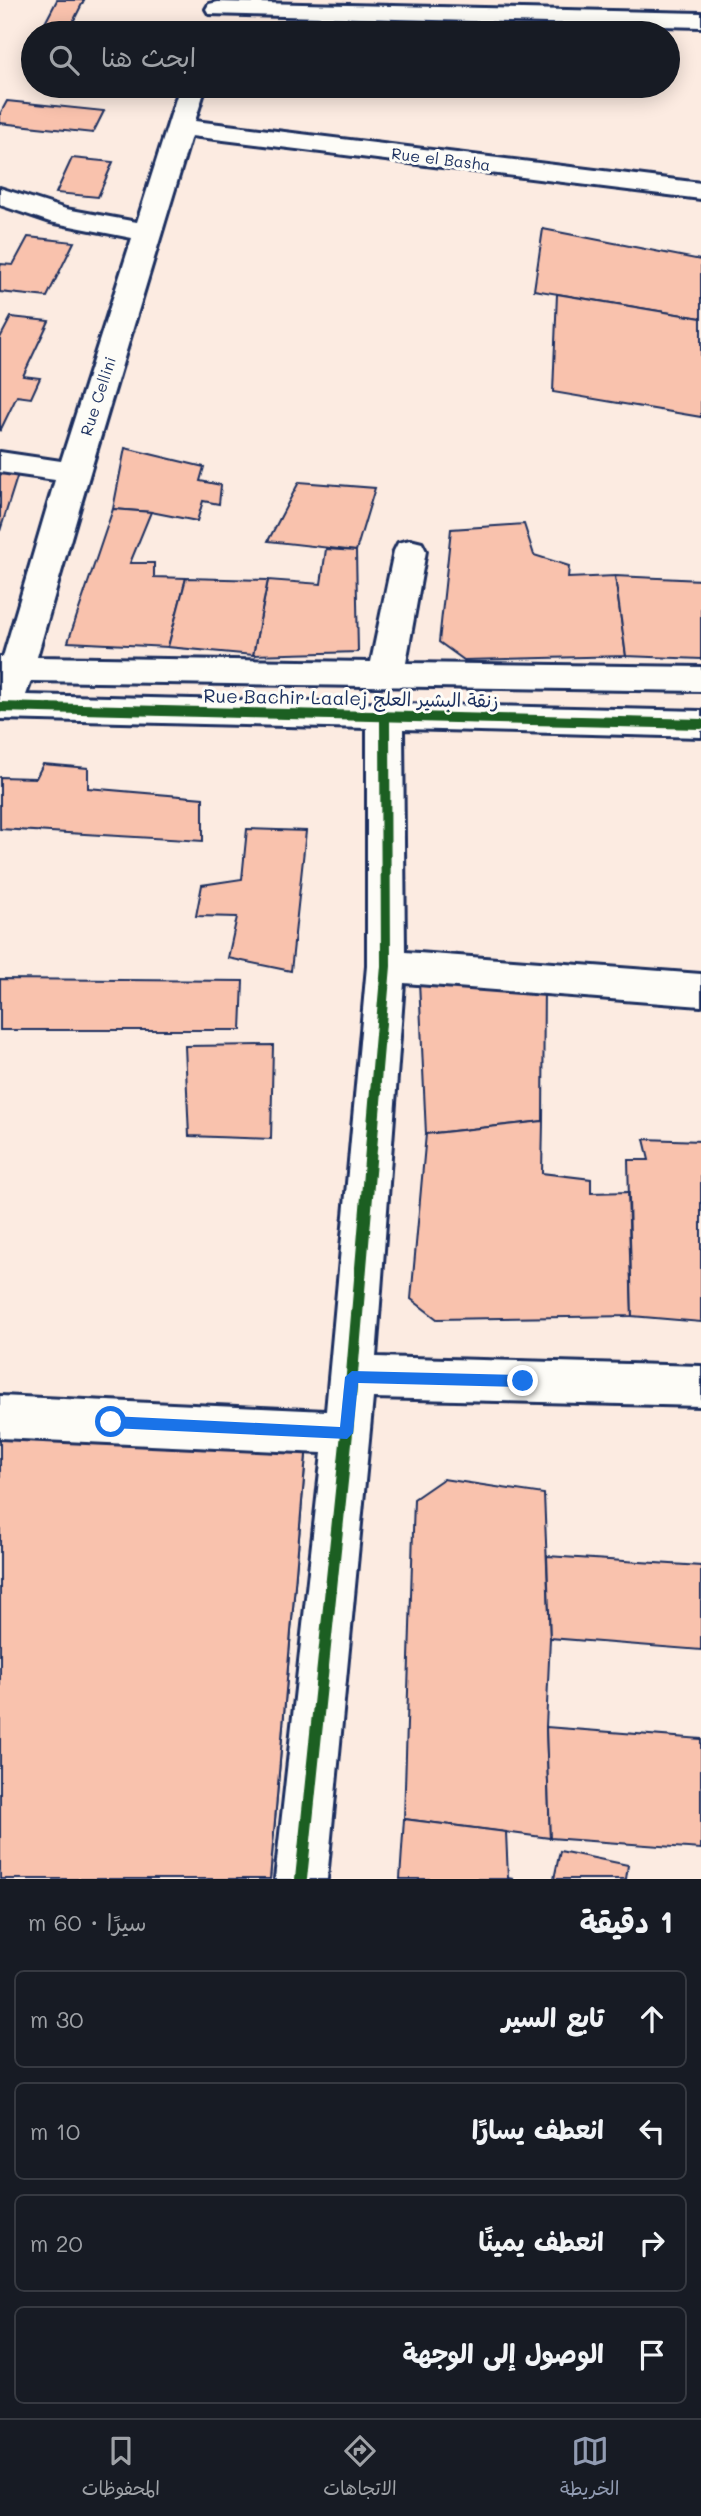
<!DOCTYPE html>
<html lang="ar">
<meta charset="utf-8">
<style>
body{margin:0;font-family:Mali,"Playpen Sans Arabic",sans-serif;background:#20242c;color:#f1f3f6;direction:rtl}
.stop{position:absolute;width:21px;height:21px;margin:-16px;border:5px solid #1a73e8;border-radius:50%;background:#fff}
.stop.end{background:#1a73e8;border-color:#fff;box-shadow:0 2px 7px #0008}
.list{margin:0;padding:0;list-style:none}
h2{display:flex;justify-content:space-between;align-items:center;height:91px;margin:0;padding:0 28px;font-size:30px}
h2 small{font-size:23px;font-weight:400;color:#9ea1a6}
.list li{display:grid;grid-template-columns:46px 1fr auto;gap:21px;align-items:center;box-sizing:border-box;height:98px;margin:0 14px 14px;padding:0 14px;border:2px solid #363941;border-radius:10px}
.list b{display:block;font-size:26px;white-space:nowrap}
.list em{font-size:23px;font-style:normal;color:#9ea1a6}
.icon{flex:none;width:38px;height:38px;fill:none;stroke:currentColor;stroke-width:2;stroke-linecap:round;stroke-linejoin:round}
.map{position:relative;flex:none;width:701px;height:1879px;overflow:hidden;direction:ltr}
.search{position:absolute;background:#171b24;box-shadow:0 4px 18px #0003;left:21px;right:21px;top:21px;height:77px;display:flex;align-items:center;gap:18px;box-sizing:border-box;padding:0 24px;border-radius:38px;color:#9ea1a6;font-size:26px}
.sheet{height:539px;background:#171b24}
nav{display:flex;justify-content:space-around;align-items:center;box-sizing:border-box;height:98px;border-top:2px solid #363941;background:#171b24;font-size:19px;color:#9ea1a6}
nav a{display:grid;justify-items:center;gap:4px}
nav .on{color:#919bb2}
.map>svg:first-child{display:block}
.building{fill:#f9c2ad;stroke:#1b2f5e;stroke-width:2}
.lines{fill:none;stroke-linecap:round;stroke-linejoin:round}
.minor-casing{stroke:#1b2f5e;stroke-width:6}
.minor{fill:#fdfcf7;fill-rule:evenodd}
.cycleway-far1-casing{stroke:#fdfcf7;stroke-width:14}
.cycleway-casing{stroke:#fdfcf7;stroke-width:17}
.cycleway-far1{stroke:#1b5e20;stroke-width:10}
.cycleway{stroke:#1b5e20;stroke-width:12}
.route{fill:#1a73e8}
.labels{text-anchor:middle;stroke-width:6;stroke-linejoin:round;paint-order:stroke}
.far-street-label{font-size:16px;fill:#1b2f5e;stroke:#fdfcf7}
.street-label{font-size:19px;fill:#1b2f5e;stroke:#fdfcf7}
</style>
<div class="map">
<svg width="701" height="1879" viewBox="0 0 701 1879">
<rect width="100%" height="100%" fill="#fcebe1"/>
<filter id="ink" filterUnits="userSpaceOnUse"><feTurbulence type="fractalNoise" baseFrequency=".0143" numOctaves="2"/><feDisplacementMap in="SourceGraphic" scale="14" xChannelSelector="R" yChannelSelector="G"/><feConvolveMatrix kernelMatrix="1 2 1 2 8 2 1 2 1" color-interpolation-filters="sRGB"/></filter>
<g filter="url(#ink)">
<!-- building -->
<g class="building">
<polygon points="57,0 84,0 69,30 104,33 51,33 55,26 44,25"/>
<polygon points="7,101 104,111 93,133 0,123 0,114"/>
<polygon points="72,158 113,162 98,197 56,193"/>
<polygon points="543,229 701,260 701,318 534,290"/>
<polygon points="28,237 74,242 47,297 0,292 0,267 1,264 13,265"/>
<polygon points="557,294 701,318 701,417 553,392"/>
<polygon points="11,317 49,321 23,376 40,378 31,398 17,396 0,431 0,338"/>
<polygon points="125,448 204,467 200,481 221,485 219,504 203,501 197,521 151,512 113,509"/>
<polygon points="0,471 18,474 0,531"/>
<polygon points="299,482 375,488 356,551 268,541"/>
<polygon points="113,509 151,512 130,563 154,563 154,577 186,578 168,647 68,642"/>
<polygon points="524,524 534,555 569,566 568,578 615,576 626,656 464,660 439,642 451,529"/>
<polygon points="326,549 356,551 358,652 253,655 268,580 321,584"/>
<polygon points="615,576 701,580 701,659 626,656"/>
<polygon points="186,578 268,580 253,655 168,647"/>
<polygon points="43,764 88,768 88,788 203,798 203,841 0,829 0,777 36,778"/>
<polygon points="247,829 306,831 291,971 228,958 237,917 196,916 202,885 242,879"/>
<polygon points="0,979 243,981 241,1030 0,1030"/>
<polygon points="419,981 544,983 543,1121 426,1134"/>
<polygon points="273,1045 271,1139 189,1136 185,1046"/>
<polygon points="543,1121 542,1173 591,1179 591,1193 628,1192 632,1316 437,1319 411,1299 426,1134"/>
<polygon points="644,1139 701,1141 701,1322 632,1316 628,1160 649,1160"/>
<polygon points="0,1426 307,1443 270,1879 0,1879 0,1808 144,1874 175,1855 198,1537 0,1524"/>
<polygon points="0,1426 307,1443 270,1879 0,1879"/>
<polygon points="443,1479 544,1494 550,1638 546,1727 550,1838 404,1819 414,1499"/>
<polygon points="547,1556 701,1566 701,1650 550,1638"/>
<polygon points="546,1727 701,1739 701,1849 550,1838"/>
<polygon points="404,1819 506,1832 508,1878 513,1879 400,1879"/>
<polygon points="560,1851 628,1865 626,1879 554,1879"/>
</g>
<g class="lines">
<!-- minor casing -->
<g class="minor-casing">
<g id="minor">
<polygon points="218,2 701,13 701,27 209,14 206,9 209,4"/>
<path d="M180 86H206L195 121 701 183V199L191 136C139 308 86 482 37 657L371 662 394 551 398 543 410 540 422 543 426 551 406 663 701 667V691L31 681 26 695 701 711V737L403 729 405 952 701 974V1006L404 983 376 1357 701 1366V1406L373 1398 327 1879H275L322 1453 0 1438V1396L326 1411 367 966V728L0 719V657H3L55 480 0 472V452L61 461 132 238 50 222 0 205V188L66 209 137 222Z"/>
</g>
</g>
<!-- minor -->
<use href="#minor" class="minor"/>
<!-- cycleway-far1 casing -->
<g class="cycleway-far1-casing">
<g id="cycleway-far1">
<polyline points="0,707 701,724"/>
<polyline points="375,1092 386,966 385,717"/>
</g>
</g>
<!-- cycleway casing -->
<g class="cycleway-casing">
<polyline id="cycleway" points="301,1879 347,1433 376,1090"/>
</g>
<!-- cycleway-far1 -->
<use href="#cycleway-far1" class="cycleway-far1"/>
<!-- cycleway -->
<use href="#cycleway" class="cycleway"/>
</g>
</g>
<!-- route -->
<polygon class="route" points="352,1371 523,1375 529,1381 523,1387 358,1383 353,1433 347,1439 111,1428 104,1422 111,1416 340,1427 345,1377"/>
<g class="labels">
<!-- far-street labels -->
<g class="far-street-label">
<text transform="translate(441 159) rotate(7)" y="6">Rue el Basha</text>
<text transform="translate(98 396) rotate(-72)" y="6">Rue Cellini</text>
</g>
<!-- street labels -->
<g class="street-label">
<text transform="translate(351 698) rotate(1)" y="7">Rue Bachir Laalej زنقة البشير العلج</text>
</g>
</g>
</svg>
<div class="stop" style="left:111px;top:1422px"></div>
<div class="stop end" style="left:523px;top:1381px"></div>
<div class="search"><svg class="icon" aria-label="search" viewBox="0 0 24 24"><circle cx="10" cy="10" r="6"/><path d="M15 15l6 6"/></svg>ابحث هنا</div>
</div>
<section class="sheet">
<h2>1 دقيقة<small>سيرًا · 60 m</small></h2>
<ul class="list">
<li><svg class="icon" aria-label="ahead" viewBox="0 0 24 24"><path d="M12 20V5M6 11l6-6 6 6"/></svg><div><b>تابع السير</b></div><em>30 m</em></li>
<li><svg class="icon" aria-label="left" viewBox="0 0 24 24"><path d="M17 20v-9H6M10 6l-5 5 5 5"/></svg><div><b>انعطف يسارًا</b></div><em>10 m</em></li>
<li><svg class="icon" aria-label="right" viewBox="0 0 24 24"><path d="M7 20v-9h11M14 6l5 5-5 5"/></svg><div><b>انعطف يمينًا</b></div><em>20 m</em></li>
<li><svg class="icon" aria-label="arrive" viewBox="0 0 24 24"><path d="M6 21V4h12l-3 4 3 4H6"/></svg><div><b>الوصول إلى الوجهة</b></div></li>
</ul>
</section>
<nav>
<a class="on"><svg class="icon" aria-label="map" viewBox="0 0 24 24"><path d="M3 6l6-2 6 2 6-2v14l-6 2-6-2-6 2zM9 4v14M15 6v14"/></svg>الخريطة</a>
<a><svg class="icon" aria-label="directions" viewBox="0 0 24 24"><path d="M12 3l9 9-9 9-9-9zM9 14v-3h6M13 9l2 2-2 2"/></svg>الاتجاهات</a>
<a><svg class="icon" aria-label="saved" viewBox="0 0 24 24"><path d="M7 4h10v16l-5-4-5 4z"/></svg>المحفوظات</a>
</nav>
